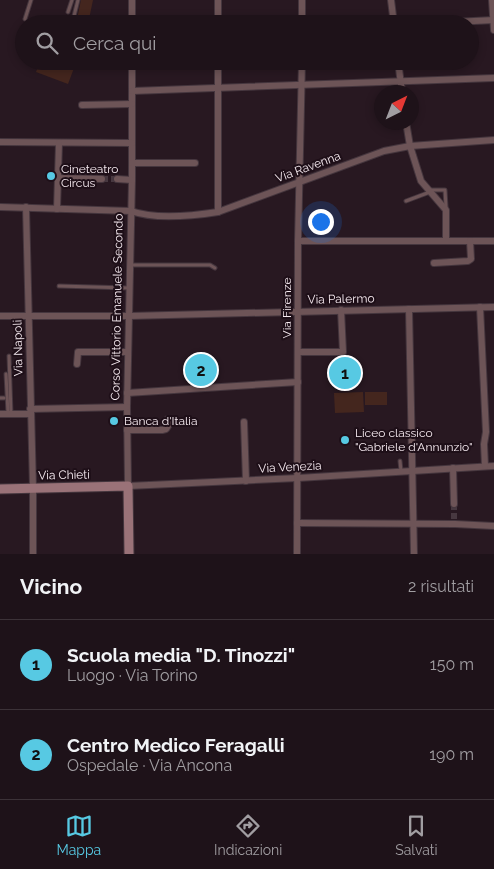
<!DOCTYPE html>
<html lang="it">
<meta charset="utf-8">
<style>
body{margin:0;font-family:Raleway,sans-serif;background:#2b2026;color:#f1f3f6}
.compass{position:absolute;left:374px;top:85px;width:45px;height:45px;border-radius:50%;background:#1e1219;box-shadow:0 2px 8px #0003;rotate:42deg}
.you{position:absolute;left:320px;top:221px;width:18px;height:18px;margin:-12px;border:4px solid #fff;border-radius:50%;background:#1a73e8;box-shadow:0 0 0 8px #1a73e833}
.badge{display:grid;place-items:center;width:32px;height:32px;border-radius:50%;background:#57c9e3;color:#111;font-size:16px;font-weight:700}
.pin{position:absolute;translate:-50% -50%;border:2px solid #fff;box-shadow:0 1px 5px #0006}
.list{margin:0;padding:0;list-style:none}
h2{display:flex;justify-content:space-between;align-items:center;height:65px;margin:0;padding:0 20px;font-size:21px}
h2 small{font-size:16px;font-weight:400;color:#a19ea2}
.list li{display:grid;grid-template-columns:32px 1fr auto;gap:15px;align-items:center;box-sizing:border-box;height:90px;padding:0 20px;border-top:1px solid #3c3238}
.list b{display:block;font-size:19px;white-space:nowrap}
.list p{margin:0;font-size:16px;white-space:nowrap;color:#a19ea2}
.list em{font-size:16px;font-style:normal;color:#a19ea2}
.icon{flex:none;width:28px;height:28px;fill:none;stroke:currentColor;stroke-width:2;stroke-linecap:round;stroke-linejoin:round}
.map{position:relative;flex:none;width:494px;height:554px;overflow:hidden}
.search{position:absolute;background:#1e1219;box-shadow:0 2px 8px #0003;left:15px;right:15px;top:15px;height:55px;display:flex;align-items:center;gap:12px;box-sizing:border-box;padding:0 18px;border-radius:28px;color:#a19ea2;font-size:19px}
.sheet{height:245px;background:#1e1219}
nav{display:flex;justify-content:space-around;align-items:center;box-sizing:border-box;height:70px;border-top:1px solid #3c3238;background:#1e1219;font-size:14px;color:#a19ea2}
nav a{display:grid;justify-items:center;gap:2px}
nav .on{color:#57c9e3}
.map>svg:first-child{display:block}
.grass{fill:#44261e}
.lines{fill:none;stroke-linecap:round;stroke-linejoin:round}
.street-tunnel{stroke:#473840;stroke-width:6;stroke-dasharray:6 3;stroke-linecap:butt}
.lane-casing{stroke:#45363e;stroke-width:5}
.street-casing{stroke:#45363e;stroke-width:8}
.secondary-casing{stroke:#45363e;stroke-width:11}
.lane{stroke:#6d5457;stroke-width:3}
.street{stroke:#6d5457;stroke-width:6}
.secondary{stroke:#9a7278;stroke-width:9}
.poi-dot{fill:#57c9e3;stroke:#1e0f18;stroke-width:2}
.labels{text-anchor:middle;stroke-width:4;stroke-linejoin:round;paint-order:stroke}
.street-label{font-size:12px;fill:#f7ebf1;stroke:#1e0f18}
.poi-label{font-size:12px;fill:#f7ebf1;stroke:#1e0f18;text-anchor:start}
</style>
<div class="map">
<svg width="494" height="554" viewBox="0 0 494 554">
<rect width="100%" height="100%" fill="#281821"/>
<!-- grass -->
<g class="grass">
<polygon points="81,0 93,0 88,24 76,24"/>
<polygon points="40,61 56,61 74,68 68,84 36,72"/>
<polygon points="363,392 364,412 335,413 334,393"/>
<rect x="365" y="392" width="22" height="13"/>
</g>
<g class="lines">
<!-- street-tunnel -->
<g class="street-tunnel">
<polyline points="102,179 117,179"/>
<polyline points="454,504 454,519"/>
</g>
<!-- lane casing -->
<g class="lane-casing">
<g id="lane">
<polyline points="68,12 72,0"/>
<polyline points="25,19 31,0"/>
<polyline points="72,24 78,0"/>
<polyline points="430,190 445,190 446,207"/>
<polyline points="406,201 430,192"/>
<polyline points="130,265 210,265 215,268"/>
<polyline points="59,286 129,288"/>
<polyline points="9,356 11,413"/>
<polyline points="6,374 8,413"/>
<polyline points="0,398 4,398"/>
<polyline points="400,461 401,471"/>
</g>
</g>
<!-- street casing -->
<g class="street-casing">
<g id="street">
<polyline points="391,0 394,24"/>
<polyline points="492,0 494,30"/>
<polyline points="132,24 132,0"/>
<polyline points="218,24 218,0"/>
<polyline points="302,24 302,0"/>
<polyline points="414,24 494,20"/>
<polyline points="132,61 132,180 127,407 128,486 298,478 494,466"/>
<polyline points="398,61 402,92"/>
<polyline points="132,91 494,78"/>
<polyline points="82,105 132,104"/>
<polyline points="406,122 410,146 421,181 446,210 446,241"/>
<polyline points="0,142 132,143"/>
<polyline points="132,163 195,163"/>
<polyline points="57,178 102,179"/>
<polyline points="117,179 132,180"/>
<path d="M0 207 131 211C156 220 192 216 218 212L384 151 410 146 494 140"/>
<polyline points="26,207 33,488 33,554"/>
<polyline points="57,209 59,143"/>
<polyline points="218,212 218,61"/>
<polyline points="298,241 494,241"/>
<polyline points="434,263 468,261 471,259 470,241"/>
<polyline points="480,307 486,432 484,444 485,466"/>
<polyline points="409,309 414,554"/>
<polyline points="0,316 129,316 494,307"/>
<polyline points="298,352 343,352 341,310"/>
<polyline points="77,364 78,352 128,352"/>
<polyline points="127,393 298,382"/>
<polyline points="30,409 127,407"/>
<polyline points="0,414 30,414"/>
<polyline points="244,422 246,481"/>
<polyline points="127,430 162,430 166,429 168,426 168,419"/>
<polyline points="453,468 454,504"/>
<polyline points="297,523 455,524 494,526"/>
<polyline points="297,554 298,241 302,61"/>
</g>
</g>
<!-- secondary casing -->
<g class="secondary-casing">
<polyline id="secondary" points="0,489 128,486 129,554"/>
</g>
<!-- lane -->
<use href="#lane" class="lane"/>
<!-- street -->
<use href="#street" class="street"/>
<!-- secondary -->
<use href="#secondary" class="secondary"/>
</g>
<!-- markers -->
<g class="poi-dot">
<circle cx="51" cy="176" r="5"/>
<circle cx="114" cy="421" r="5"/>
<circle cx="345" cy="440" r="5"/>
</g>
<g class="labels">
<!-- street labels -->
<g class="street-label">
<text transform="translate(308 167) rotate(-20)" y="4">Via Ravenna</text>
<text transform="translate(341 299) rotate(-1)" y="4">Via Palermo</text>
<text transform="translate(117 307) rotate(-89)" y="4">Corso Vittorio Emanuele Secondo</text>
<text transform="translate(287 308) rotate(-90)" y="4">Via Firenze</text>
<text transform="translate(18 348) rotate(-91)" y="4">Via Napoli</text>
<text transform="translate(290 467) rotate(-3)" y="4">Via Venezia</text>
<text transform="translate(64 475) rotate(-1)" y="4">Via Chieti</text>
</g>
<!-- poi labels -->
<g class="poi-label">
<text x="61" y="173">Cineteatro<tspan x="61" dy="14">Circus</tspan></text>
<text x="124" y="425">Banca d'Italia</text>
<text x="355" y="437">Liceo classico<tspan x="355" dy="14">"Gabriele d'Annunzio"</tspan></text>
</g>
</g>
</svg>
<svg class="compass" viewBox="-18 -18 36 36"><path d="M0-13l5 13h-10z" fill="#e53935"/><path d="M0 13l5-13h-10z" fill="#a19ea2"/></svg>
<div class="you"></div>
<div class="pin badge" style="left:345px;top:373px">1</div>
<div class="pin badge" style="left:201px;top:370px">2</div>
<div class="search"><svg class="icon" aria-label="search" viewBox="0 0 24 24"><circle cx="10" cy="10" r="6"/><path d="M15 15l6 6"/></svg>Cerca qui</div>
</div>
<section class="sheet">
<h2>Vicino<small>2 risultati</small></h2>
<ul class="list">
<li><span class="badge">1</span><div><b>Scuola media &quot;D. Tinozzi&quot;</b><p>Luogo · Via Torino</p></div><em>150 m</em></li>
<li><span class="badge">2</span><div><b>Centro Medico Feragalli</b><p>Ospedale · Via Ancona</p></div><em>190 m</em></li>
</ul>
</section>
<nav>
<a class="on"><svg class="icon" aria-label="map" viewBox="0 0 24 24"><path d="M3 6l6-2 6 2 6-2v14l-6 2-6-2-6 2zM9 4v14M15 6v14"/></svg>Mappa</a>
<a><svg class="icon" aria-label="directions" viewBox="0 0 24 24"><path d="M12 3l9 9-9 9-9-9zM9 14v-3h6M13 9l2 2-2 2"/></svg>Indicazioni</a>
<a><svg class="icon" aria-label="saved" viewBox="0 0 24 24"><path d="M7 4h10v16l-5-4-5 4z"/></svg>Salvati</a>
</nav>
